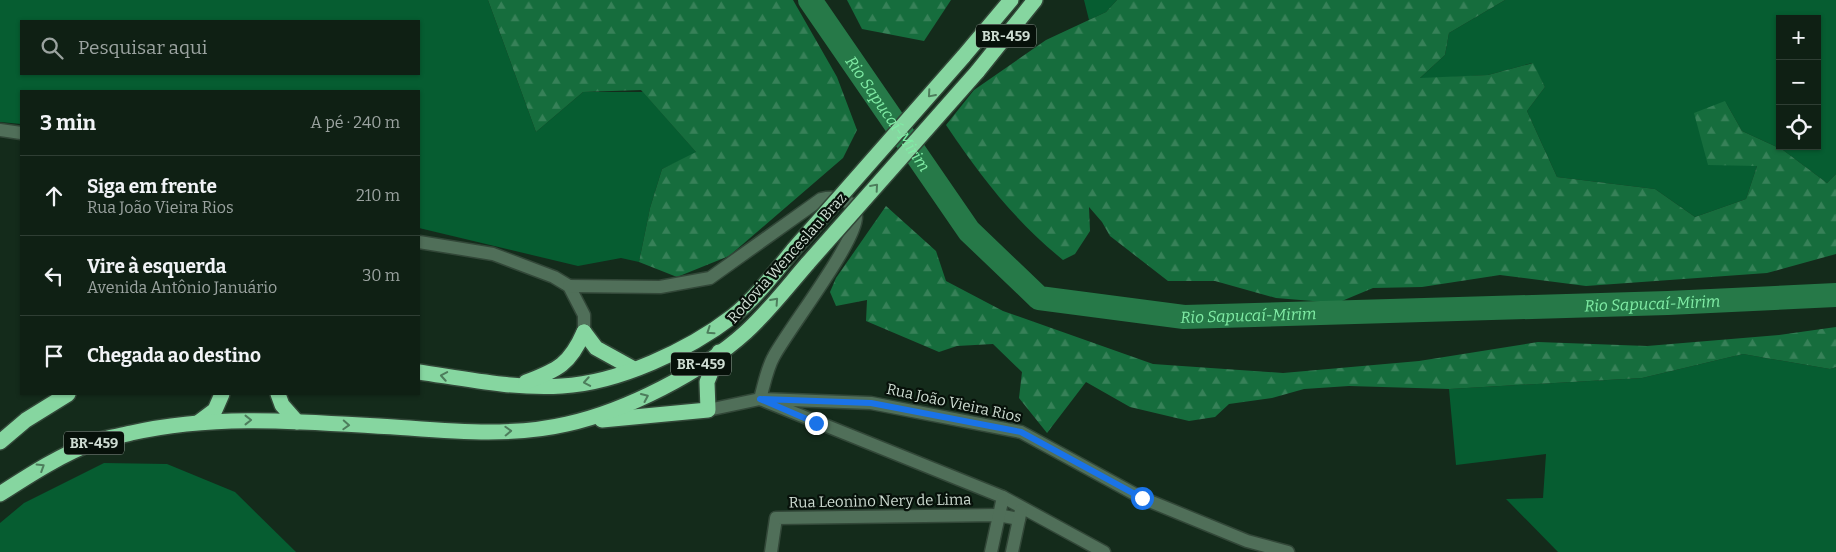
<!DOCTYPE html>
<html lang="pt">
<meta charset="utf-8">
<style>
body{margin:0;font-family:Bitter,serif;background:#18281d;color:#f1f3f6}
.controls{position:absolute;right:15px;top:15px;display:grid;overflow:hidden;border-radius:0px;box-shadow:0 1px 4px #0004}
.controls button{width:45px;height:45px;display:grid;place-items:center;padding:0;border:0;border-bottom:1px solid #2f3e34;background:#0f2014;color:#f1f3f6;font:25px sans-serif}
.stop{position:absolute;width:15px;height:15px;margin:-11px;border:4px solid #1a73e8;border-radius:50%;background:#fff}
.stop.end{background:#1a73e8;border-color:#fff;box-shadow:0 1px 5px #0008}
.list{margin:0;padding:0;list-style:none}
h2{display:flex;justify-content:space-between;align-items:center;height:65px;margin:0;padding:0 20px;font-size:21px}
h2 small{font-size:16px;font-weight:400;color:#9ba3a0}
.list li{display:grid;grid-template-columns:32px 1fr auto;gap:15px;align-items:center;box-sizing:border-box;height:80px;padding:0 20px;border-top:1px solid #2f3e34}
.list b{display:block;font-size:19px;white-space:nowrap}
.list p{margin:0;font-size:16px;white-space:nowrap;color:#9ba3a0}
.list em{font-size:16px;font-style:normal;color:#9ba3a0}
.icon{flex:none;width:28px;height:28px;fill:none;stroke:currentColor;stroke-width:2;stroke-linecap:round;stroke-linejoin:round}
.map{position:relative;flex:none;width:1836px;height:552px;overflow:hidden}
.search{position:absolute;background:#0f2014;box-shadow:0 1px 4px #0004;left:20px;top:20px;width:400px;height:55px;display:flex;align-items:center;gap:12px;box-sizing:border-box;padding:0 18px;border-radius:0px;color:#9ba3a0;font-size:19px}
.panel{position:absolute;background:#0f2014;box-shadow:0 1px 4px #0004;left:20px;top:90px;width:400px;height:305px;border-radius:0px}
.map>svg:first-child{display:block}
.grass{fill:#065d31;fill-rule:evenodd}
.forest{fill:url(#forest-firs)}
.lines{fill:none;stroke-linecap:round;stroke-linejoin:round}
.river{stroke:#267948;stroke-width:24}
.minor-casing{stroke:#324738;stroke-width:15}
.highway-casing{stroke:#324738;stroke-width:18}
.minor{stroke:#506f59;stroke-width:12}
.highway{stroke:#86d6a0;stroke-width:15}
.highway-bridge-casing{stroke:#324738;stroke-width:18;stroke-linecap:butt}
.highway-bridge{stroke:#86d6a0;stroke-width:15}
.oneway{stroke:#4d7d5c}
.route{stroke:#1a73e8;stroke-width:6}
.labels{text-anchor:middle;stroke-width:4.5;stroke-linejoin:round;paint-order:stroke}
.shield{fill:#07110a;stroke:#93a097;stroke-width:1}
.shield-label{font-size:14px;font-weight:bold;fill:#cfddd3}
.street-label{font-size:15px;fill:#cfddd3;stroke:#07110a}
.water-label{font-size:16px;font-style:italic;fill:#80eca5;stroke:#07110a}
</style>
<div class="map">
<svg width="1836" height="552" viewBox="0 0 1836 552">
<defs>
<pattern id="forest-firs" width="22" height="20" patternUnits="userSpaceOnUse" patternTransform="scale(1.25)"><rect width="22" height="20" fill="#166d3d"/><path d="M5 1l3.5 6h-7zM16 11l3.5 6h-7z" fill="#378158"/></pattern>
</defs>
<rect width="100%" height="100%" fill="#142b1b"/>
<!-- grass -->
<g class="grass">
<path d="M0 0H488L536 132 583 92H643L697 153 662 169 650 208 639 262 621 258 578 266 419 228V91H21V124L0 122ZM21 21H419V74H21Z"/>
<polygon points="1084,0 1117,0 1106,12 1089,20"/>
<path d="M1505 0H1836V174L1827 183 1783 150 1742 131 1725 101 1757 166 1746 199 1695 217 1655 189 1557 177 1527 111 1545 87 1532 63 1488 75 1419 79 1445 55 1449 33ZM1780 19H1817V146H1780Z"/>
<polygon points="1743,354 1830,369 1836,367 1836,552 1558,552 1506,499 1543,498 1546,454 1456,465 1449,389 1642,378"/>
<polygon points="104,463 167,464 235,492 296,552 0,552 0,523 24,503"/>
</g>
<!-- forest -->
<g class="forest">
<polygon points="488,0 793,0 837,77 857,130 843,158 729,256 677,277 639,262 650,208 662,169 696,152 641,90 583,92 536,132"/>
<polygon points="847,0 951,0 924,41 862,29"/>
<path d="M1117 0H1505L1449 33 1445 55 1420 78 1488 75 1533 63 1545 87 1527 111 1557 177 1655 189 1695 217 1746 199 1757 166 1708 165 1694 113 1725 101 1742 131 1783 150 1827 183 1836 174V254L1767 273 1586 286 1500 275 1422 287 1373 288 1337 303 1276 298 1215 281H1168L1110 236 1102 222 1089 207 1090 231 1075 254 1063 260C1013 219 982 178 946 125L974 90 1046 40 1106 12Z"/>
<polygon points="886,206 936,251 946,281 1003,311 1153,364 1283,373 1419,361 1538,342 1647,346 1779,335 1836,327 1836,367 1830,369 1743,354 1642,378 1449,389 1349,386 1304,389 1272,398 1229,404 1215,417 1189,421 1130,407 1086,382 1047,433 1019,398 1022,372 993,344 957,346 939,352 866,321 867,300 836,306 830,292 836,278"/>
</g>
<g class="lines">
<!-- river -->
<path class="river" id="s1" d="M810 0 969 231 1039 298 1184 317 1668 303 1836 295"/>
<!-- minor casing -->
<g class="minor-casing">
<g id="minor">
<polyline points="0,130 21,133"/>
<polyline points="419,242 493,254 554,277 569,286 584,315 584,332"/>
<path d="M569 286 660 287 710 278 821 199C834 196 855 198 856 217 856 242 790 327 774 356 767 368 764 385 760 399L1003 497 1104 552"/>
<polyline points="708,410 760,399 871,403 1021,432 1142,498 1247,541 1288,552"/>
<polyline points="771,552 776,518 998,515 1019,519"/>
<polyline points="991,552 1003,497"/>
<polyline points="1012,552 1021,510"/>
</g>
</g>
<!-- highway casing -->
<g class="highway-casing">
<g id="highway">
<polyline points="963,57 1011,0"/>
<polyline points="977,72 1035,0"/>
<polyline points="584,332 596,348 634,369"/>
<path d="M419 372C466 379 514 389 562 386 618 383 689 350 733 316 756 298 775 272 794 249"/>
<path d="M526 382C558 370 570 364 584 332"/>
<polyline points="278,394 282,405 297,422"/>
<polyline points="602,420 708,410 707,382 719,352"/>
<polyline points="199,422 215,410 222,394"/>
<polyline points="0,442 26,420 68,394"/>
<path d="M0 494C31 474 62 454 97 441 108 437 120 436 131 433 223 412 316 423 409 428 461 432 516 436 567 424 626 411 702 372 746 332 769 311 788 286 808 263"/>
</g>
</g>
<!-- minor -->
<use href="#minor" class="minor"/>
<!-- highway -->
<use href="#highway" class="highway"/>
<!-- highway-bridge casing -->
<g class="highway-bridge-casing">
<g id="highway-bridge">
<polyline points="794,249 963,57"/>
<polyline points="808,263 977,72"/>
</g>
</g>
<!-- highway-bridge -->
<use href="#highway-bridge" class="highway-bridge"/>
</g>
<!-- one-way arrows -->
<defs><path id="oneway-chevron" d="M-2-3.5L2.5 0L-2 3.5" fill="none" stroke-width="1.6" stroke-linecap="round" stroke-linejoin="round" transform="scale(1.25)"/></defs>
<g class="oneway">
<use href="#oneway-chevron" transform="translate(931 94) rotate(131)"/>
<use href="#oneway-chevron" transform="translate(875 187) rotate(-49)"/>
<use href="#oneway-chevron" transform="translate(775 301) rotate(-48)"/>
<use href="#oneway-chevron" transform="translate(710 331) rotate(146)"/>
<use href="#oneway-chevron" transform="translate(444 376) rotate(-170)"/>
<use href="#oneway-chevron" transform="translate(587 382) rotate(170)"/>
<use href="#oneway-chevron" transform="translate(645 397) rotate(-24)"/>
<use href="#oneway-chevron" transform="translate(248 420)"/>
<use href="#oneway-chevron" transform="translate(346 425) rotate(3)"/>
<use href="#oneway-chevron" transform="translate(508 431) rotate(-2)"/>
<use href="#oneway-chevron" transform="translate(41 467) rotate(-32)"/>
</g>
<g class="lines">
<!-- route -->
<polyline class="route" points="816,423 760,399 871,403 1021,432 1142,498"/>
</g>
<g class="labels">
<!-- shield labels -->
<g class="shield">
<rect x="976" y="24.5" width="60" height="23" rx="4"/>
<rect x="671" y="352.5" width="60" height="23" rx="4"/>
<rect x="64" y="431.5" width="60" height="23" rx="4"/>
</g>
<g class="shield-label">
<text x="1006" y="41">BR-459</text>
<text x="701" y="369">BR-459</text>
<text x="94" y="448">BR-459</text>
</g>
<!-- street labels -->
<g class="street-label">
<text transform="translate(787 258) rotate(-48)" y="5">Rodovia Wenceslau Braz</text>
<text transform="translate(954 403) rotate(12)" y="5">Rua João Vieira Rios</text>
<text transform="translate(880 501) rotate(-1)" y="5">Rua Leonino Nery de Lima</text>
</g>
<!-- water labels -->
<g class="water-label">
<text dy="6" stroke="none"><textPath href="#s1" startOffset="138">Rio Sapucaí-Mirim</textPath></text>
<text dy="6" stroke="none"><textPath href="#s1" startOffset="992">Rio Sapucaí-Mirim</textPath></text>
<text dy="6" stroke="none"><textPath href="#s1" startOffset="588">Rio Sapucaí-Mirim</textPath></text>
</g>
</g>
</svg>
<div class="controls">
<button>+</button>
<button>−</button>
<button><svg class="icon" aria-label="locate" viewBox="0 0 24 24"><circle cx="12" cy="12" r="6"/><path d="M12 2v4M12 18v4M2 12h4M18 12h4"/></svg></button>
</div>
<div class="stop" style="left:1142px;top:498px"></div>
<div class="stop end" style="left:816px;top:423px"></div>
<div class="search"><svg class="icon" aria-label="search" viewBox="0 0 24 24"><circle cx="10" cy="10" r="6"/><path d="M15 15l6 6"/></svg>Pesquisar aqui</div>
<section class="panel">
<h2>3 min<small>A pé · 240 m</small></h2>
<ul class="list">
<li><svg class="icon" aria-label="ahead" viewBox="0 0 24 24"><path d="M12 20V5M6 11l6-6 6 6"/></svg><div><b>Siga em frente</b><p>Rua João Vieira Rios</p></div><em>210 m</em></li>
<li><svg class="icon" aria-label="left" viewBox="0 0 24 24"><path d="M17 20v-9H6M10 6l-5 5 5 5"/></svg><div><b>Vire à esquerda</b><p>Avenida Antônio Januário</p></div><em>30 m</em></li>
<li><svg class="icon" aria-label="arrive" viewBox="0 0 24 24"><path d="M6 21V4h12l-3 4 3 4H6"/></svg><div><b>Chegada ao destino</b></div></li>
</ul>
</section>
</div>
